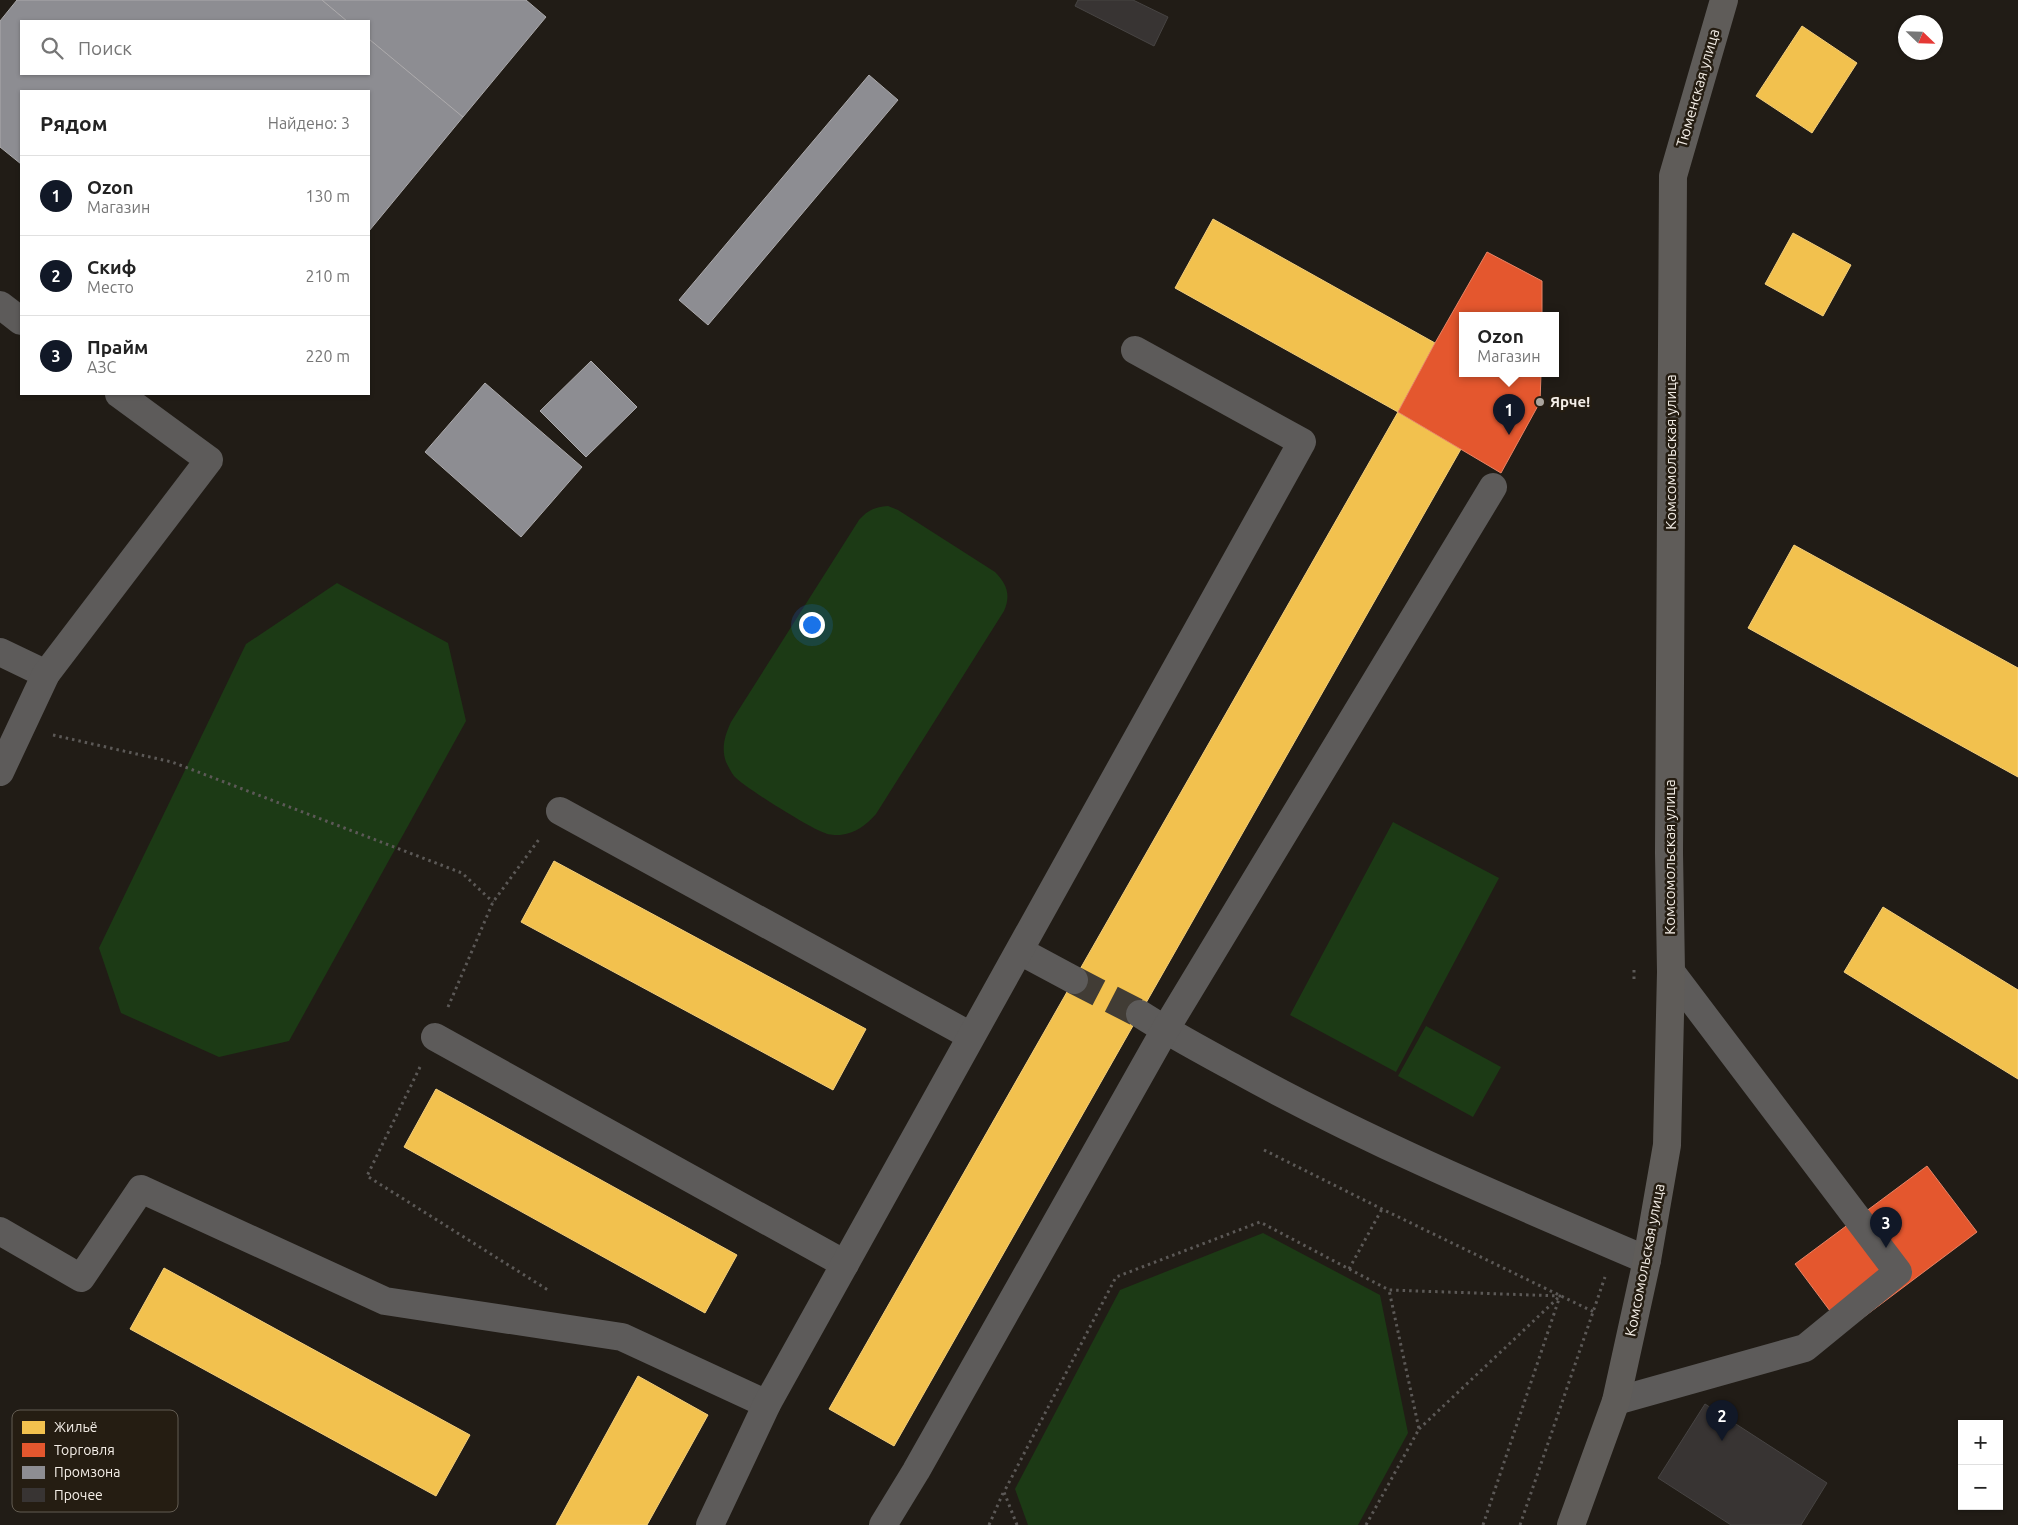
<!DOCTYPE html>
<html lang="ru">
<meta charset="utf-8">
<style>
body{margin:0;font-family:Ubuntu,sans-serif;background:#f2f2f2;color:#222}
.controls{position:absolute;right:15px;bottom:15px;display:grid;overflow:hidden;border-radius:0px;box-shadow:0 1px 4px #0004}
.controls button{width:45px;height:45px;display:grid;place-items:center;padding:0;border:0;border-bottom:1px solid #e0e0e0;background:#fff;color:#222;font:25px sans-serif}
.compass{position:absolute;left:1898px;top:15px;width:45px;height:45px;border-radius:50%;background:#fff;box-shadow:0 1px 4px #0004;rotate:113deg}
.you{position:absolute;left:811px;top:624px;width:18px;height:18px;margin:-12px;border:4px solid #fff;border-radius:50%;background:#1a73e8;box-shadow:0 0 0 8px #1a73e833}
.badge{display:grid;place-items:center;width:32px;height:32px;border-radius:50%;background:#111827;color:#fff;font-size:16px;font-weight:700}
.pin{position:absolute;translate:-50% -41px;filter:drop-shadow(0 1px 2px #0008)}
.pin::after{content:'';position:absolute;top:26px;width:18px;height:15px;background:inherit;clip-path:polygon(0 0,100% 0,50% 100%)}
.popup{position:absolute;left:1459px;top:312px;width:100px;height:65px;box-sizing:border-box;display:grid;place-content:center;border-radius:0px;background:#fff;filter:drop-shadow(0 1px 4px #0005);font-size:16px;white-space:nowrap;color:#767676}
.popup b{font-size:19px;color:#222}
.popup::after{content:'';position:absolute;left:50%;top:100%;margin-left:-10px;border:10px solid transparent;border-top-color:#fff}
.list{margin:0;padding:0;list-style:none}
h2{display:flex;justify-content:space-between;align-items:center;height:65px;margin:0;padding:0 20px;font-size:21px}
h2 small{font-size:16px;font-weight:400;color:#767676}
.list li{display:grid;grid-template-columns:32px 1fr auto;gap:15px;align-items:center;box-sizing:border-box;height:80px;padding:0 20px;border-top:1px solid #e0e0e0}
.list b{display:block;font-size:19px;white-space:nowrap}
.list p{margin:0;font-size:16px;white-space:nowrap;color:#767676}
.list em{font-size:16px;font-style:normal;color:#767676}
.icon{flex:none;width:28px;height:28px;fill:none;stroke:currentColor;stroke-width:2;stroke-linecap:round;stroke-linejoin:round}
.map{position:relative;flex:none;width:2018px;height:1525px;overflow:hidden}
.search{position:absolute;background:#fff;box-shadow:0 1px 4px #0004;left:20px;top:20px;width:350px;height:55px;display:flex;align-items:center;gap:12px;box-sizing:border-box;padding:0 18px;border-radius:0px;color:#767676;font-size:19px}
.panel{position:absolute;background:#fff;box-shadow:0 1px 4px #0004;left:20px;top:90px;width:350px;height:305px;border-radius:0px}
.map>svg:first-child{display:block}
.green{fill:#1c3a15}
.homes{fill:#f2c14e;stroke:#f3ce7c}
.shops{fill:#e4572e;stroke:#e98466}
.industry{fill:#8d8d92;stroke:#acaaac}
.building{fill:#383433;stroke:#474443}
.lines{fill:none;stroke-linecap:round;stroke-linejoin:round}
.minor-tunnel{stroke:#413c35;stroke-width:28;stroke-dasharray:28 14;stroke-linecap:butt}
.path{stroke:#5c5957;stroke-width:3;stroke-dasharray:2.5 4;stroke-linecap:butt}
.minor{stroke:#5d5b5a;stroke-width:28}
.major{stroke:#5f5c59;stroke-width:28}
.poi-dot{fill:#aaa49e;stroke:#251d12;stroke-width:2}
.labels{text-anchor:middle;stroke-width:5;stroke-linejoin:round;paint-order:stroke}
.street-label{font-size:15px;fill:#f4eee7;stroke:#251d12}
.poi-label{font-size:15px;font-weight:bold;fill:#f4eee7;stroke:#251d12;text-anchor:start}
.key{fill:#251d12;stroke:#635c52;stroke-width:1}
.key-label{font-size:14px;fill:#f4eee7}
</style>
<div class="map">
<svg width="2018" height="1525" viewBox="0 0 2018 1525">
<rect width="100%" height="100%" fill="#211c16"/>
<!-- green -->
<g class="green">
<path d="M888 506 898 510 995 572C1007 584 1011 595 1004 611L876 814C866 825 856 833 840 835 836 835 829 835 825 833 811 829 744 787 734 776 731 772 728 766 726 762 721 748 725 735 731 722L859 520C868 510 875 507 888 506Z"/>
<polygon points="337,583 448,643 466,721 289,1041 219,1057 121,1013 99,948 246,644"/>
<polygon points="1393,822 1499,878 1396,1072 1290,1015"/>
<polygon points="1426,1026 1501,1067 1473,1117 1398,1076"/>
<polygon points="1263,1233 1380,1295 1408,1433 1358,1525 1028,1525 1015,1489 1120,1290"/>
</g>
<!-- homes -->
<g class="homes">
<polygon points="1802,26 1857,63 1812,133 1756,96"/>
<polygon points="1213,219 1435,343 1398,412 1175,288"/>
<polygon points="1793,233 1851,265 1823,316 1765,284"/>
<polygon points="1398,412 1461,449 894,1446 829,1409"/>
<polygon points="1794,545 2018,668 2018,777 1748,628"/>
<polygon points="554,861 866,1029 833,1090 521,922"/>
<polygon points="1883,907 2018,990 2018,1079 1844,972"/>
<polygon points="436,1089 737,1255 705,1313 404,1147"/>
<polygon points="164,1268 470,1435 436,1496 130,1329"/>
<polygon points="638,1376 708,1415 647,1525 556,1525"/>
</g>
<!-- shops -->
<g class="shops">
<polygon points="1487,252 1542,281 1542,316 1463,316 1463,374 1541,374 1540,402 1501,473 1398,412 1435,343"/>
<polygon points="1927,1166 1977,1232 1845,1331 1795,1264"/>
</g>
<!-- industry -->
<g class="industry">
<polygon points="17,0 322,0 347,21 21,21 21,74 369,74 369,39 463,117 369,231 369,91 21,91 21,164 0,147 0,21"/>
<polygon points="322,0 526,0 546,17 463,117 369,39 369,21 347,21"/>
<polygon points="869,75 898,100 708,325 679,300"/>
<polygon points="591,361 637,407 586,457 540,411"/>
<polygon points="485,383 582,467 521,537 425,452"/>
</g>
<!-- building -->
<g class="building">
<polygon points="1078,0 1133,0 1168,17 1154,46 1075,6"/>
<polygon points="1705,1404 1827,1483 1801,1525 1731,1525 1658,1478"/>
</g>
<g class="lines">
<!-- minor-tunnel -->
<polyline class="minor-tunnel" points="1074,980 1140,1014"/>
<!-- path -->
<g class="path">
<polyline points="53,735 172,762 462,873 493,902"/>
<polyline points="1634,979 1634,966"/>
<polyline points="448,1007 493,902 540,838"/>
<polyline points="420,1067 367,1176 548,1290"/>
<polyline points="1264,1150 1382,1209 1594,1312"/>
<polyline points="1349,1269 1382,1209"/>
<polyline points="1419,1429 1560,1296"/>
<polyline points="989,1525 1003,1493"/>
<polyline points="1017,1525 1004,1492 1116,1277 1260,1222 1389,1290 1560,1296 1483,1525"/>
<polyline points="1366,1525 1419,1429 1389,1290"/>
<polyline points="1520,1525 1605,1277"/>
</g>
<!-- minor -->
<g class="minor">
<polyline points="0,305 21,321"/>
<polyline points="0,652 46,674"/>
<polyline points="0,772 46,674 209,460 119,394"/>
<polyline points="560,811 971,1036"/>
<polyline points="1020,951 1074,980"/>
<path d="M1140 1014C1171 1034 1205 1052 1238 1070 1370 1143 1509 1201 1647 1260"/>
<polyline points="435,1037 845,1264"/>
<polyline points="0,1231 81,1278 141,1189 385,1301 622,1337 767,1404"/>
<polyline points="1616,1401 1805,1348 1898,1272 1671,972"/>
<polyline points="710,1525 767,1404 1302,442 1135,350"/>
<polyline points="883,1525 916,1471 1165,1030 1493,487"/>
</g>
<!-- major -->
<polyline class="major" points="1571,1525 1616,1401 1647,1260 1667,1145 1671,972 1669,853 1673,176 1724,0"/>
</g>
<!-- markers -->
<circle class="poi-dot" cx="1540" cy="402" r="5"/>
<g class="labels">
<!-- street labels -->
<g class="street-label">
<text transform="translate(1698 88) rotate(-74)" y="5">Тюменская улица</text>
<text transform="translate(1671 452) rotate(-90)" y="5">Комсомольская улица</text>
<text transform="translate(1670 857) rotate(-90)" y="5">Комсомольская улица</text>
<text transform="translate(1645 1260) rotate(-79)" y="5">Комсомольская улица</text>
</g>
<!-- poi labels -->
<g class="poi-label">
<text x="1550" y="407">Ярче!</text>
</g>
</g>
<!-- legend -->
<rect x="12" y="1410" width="166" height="102" rx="8" class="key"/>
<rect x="22" y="1421" width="23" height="13" fill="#f2c14e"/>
<rect x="22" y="1443" width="23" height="14" fill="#e4572e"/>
<rect x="22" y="1466" width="23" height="13" fill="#8d8d92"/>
<rect x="22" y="1488" width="23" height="14" fill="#383433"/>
<g class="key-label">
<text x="54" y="1432">Жильё</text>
<text x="54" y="1455">Торговля</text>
<text x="54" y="1477">Промзона</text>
<text x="54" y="1500">Прочее</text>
</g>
</svg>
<div class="controls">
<button>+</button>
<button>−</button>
</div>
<svg class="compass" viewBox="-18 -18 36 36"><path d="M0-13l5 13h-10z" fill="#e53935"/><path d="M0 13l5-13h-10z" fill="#767676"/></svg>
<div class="you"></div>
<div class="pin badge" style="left:1509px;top:435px">1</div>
<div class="popup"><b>Ozon</b>Магазин</div>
<div class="pin badge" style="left:1722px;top:1441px">2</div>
<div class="pin badge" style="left:1886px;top:1248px">3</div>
<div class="search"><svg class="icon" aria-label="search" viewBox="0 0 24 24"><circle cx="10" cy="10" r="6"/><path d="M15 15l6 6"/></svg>Поиск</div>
<section class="panel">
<h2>Рядом<small>Найдено: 3</small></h2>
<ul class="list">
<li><span class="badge">1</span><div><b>Ozon</b><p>Магазин</p></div><em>130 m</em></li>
<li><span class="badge">2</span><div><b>Скиф</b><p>Место</p></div><em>210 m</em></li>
<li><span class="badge">3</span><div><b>Прайм</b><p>АЗС</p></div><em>220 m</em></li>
</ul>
</section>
</div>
